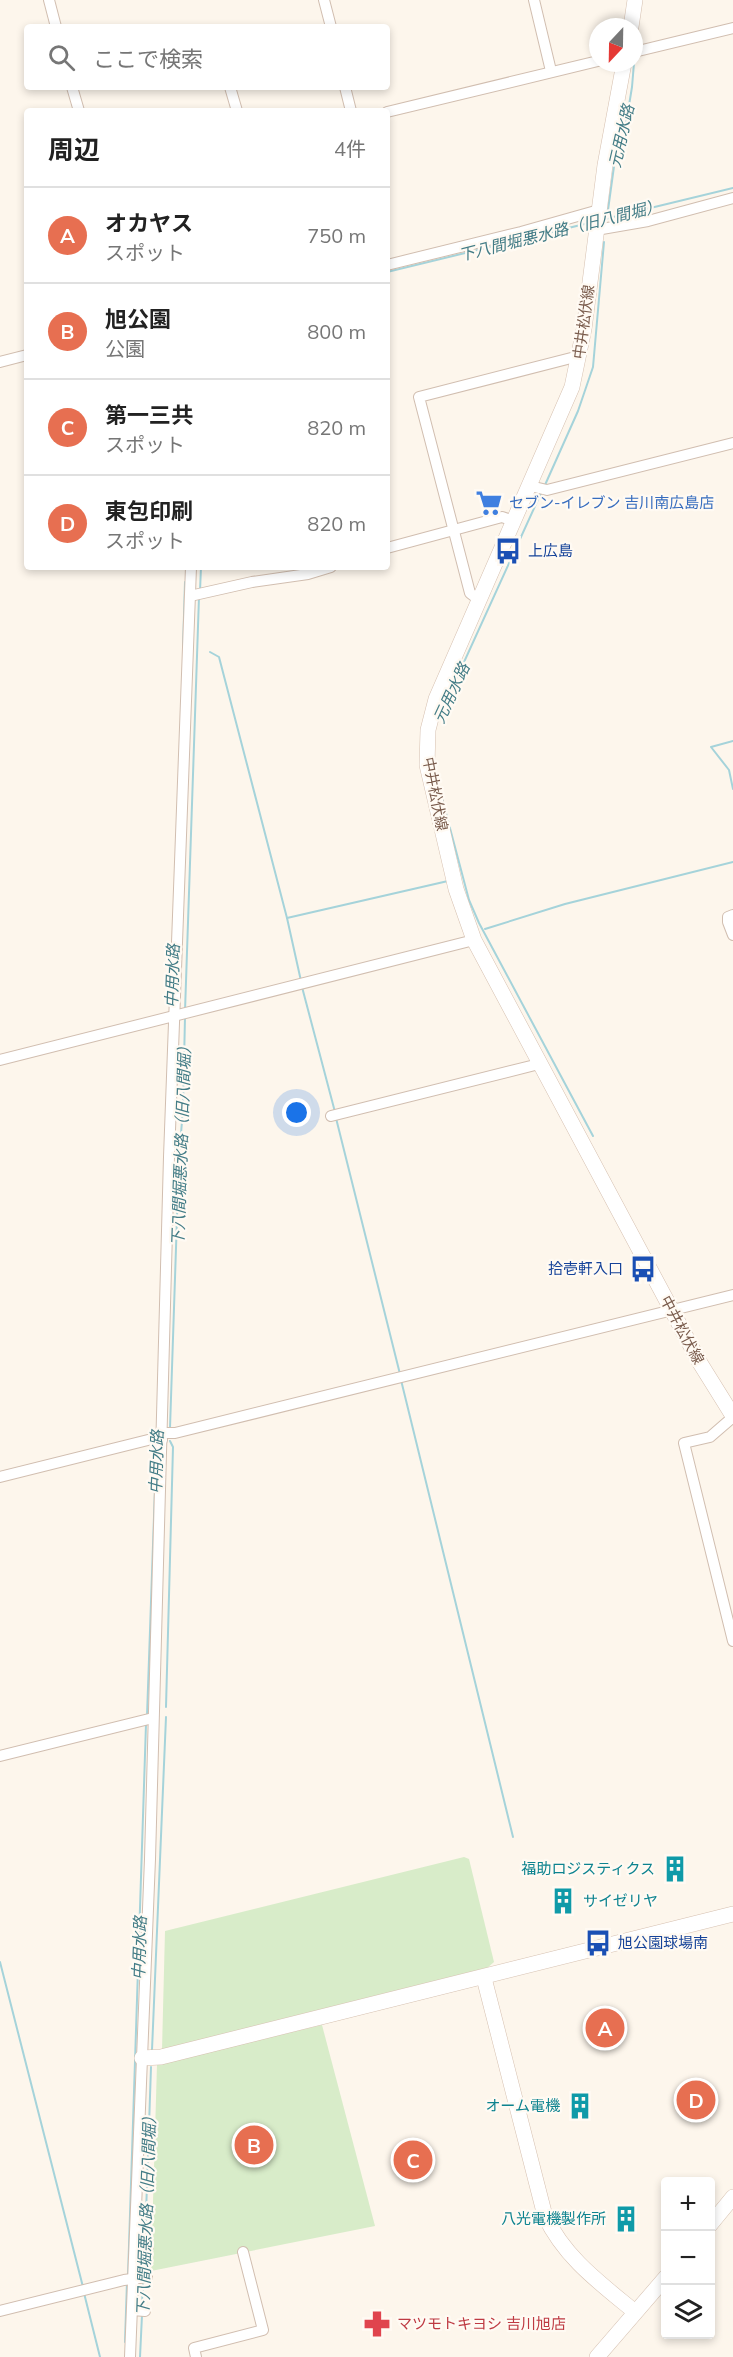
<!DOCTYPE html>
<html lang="ja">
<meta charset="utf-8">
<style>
body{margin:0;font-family:Mulish,"Noto Sans JP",sans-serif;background:#f6f6f6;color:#222}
.controls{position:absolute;right:18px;bottom:18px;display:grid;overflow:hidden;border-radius:6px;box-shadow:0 3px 9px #0003}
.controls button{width:54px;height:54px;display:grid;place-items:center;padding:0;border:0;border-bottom:2px solid #e0e0e0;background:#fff;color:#222;font:30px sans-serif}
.compass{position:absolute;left:589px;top:18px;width:54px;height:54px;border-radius:50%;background:#fff;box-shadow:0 3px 9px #0003;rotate:202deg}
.you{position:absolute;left:297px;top:1113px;width:21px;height:21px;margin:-15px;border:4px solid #fff;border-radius:50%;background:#1a73e8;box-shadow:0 0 0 9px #1a73e833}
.badge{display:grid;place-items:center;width:39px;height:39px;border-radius:50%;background:#e76f51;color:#fff;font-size:20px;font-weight:700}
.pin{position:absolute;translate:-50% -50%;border:3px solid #fff;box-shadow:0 2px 6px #0006}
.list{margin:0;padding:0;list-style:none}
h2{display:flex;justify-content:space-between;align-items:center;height:78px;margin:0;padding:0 24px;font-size:26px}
h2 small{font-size:20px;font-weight:400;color:#767676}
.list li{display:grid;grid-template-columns:39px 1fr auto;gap:18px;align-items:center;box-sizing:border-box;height:96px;padding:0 24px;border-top:2px solid #e0e0e0}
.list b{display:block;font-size:22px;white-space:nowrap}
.list p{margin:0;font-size:20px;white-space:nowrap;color:#767676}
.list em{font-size:20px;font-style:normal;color:#767676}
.icon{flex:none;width:33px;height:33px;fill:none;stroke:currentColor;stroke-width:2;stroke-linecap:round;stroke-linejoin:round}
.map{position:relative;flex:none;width:733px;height:2357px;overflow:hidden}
.search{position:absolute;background:#fff;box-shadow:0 3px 9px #0003;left:24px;top:24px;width:366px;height:66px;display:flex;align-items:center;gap:15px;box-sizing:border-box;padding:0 21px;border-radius:6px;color:#767676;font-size:22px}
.panel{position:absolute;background:#fff;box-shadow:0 3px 9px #0003;left:24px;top:108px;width:366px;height:462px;border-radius:6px}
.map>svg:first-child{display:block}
.green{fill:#d8ecc9}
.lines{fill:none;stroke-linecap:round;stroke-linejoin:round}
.stream{stroke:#a5d3da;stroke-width:2}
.street-casing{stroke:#d1beb0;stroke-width:12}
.secondary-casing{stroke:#d6c0b0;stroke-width:16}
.street{stroke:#fff;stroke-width:10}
.secondary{stroke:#fff;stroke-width:15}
.labels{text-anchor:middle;stroke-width:4.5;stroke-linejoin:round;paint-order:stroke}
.street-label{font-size:15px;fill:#7a5c4d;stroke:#fffaf3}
.shop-label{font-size:15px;fill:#366cbe;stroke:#fffaf3;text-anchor:start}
.transit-label{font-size:15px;fill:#164399;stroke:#fffaf3;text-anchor:start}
.culture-label{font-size:15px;fill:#0d838f;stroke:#fffaf3;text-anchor:end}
.health-label{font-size:15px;fill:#be3a42;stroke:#fffaf3;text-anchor:start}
.water-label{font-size:16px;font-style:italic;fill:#437c86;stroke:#fffaf3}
</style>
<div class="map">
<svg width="733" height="2357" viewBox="0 0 733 2357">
<rect width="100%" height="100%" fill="#fdf6ec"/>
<!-- green -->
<g class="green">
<polygon points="464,1857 469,1859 494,1962 486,1969 162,2050 165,1931"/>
<polygon points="322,2025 375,2226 151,2271 157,2064"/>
</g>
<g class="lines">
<!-- stream -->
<g class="stream">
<polyline points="608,210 615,159 624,136 632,87 634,63"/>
<polyline points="605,219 733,188"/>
<polyline points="387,272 593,222"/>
<polyline points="545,485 578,411 593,367 604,242"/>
<polyline points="200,591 201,567"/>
<polyline points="183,648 185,582"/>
<polyline points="210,652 219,657 287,918 301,981"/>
<polyline points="439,717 541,493"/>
<polyline points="733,741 711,747 729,770 733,789"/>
<polyline points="442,798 469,900 479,923 593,1136"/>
<polyline points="287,918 448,881"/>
<polyline points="485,929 565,904 733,862"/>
<polyline points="302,987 335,1112"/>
<polyline points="185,1011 199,597"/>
<polyline points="336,1118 400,1374"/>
<polyline points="401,1380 513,1837"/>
<polyline points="170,1428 179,1158 183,1109 185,1017"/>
<polyline points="166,1707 173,1447 170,1441"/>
<polyline points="147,1716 156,1460"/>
<polyline points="0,1962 83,2287"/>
<polyline points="152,2050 166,1717"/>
<polyline points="145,2243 151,2067"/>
<polyline points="144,2273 145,2252"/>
<polyline points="128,2276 146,1724"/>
<polyline points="84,2293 100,2357"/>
<polyline points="142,2306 143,2282"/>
<polyline points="125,2342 127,2282"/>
<polyline points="140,2357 142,2315"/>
</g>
<!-- street casing -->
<g class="street-casing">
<g id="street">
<polyline points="49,0 56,27"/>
<polyline points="324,0 331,27"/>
<polyline points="534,0 551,71"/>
<polyline points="634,52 733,28"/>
<polyline points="72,87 79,111"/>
<polyline points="230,87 237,111"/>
<polyline points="345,87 351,111"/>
<polyline points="387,112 598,61"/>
<polyline points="596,230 648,221 733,198"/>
<polyline points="387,265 521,232 599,210"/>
<polyline points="0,362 27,355"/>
<polyline points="530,486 547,490 733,443"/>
<polyline points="387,548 502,517 514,521"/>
<polyline points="190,596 252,582 308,574 331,567"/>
<polyline points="479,600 470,593 419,397 579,356"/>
<polyline points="733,915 728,917 728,922 733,935"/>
<polyline points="0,1060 474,940"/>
<polyline points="331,1116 539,1064"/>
<polyline points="733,1417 710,1437 684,1443 733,1641"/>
<polyline points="162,1433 175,1433 733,1295"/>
<polyline points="0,1477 152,1439 162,1440"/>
<polyline points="0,1756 153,1718"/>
<polyline points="135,2247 148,2247"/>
<polyline points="132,2310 145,2311"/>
<polyline points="0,2311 124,2280 147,2277"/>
<polyline points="130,2357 150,1859 169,1157 191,567"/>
<polyline points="196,2357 194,2348 263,2330 243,2252"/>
</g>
</g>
<!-- secondary casing -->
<g class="secondary-casing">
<g id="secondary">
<polyline points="631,27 635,0"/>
<polyline points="624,63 605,165 584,329 572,387 436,699 428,730 427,765 456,889 474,940 700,1363 733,1416"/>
<path d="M484 1978 545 2216C565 2258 600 2283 635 2312"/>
<polyline points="142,2058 161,2057 733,1914"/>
<polyline points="710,2225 733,2197"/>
<polyline points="597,2357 666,2277"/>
</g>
</g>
<!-- street -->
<use href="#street" class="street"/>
<!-- secondary -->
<use href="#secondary" class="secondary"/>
</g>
<!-- icons -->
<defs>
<g id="supermarket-bare" transform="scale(2.07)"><path d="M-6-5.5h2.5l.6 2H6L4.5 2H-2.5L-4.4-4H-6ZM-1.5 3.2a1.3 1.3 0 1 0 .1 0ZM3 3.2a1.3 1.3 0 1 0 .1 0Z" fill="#3f7fe0" stroke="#fffaf3" stroke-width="2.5" paint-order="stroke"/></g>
<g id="bus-bare" transform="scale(2.07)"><path d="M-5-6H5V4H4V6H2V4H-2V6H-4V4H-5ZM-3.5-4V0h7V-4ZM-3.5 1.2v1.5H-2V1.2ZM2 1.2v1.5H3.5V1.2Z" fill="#1a4fb4" stroke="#fffaf3" stroke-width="2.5" paint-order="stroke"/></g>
<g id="building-bare" transform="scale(2.07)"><path d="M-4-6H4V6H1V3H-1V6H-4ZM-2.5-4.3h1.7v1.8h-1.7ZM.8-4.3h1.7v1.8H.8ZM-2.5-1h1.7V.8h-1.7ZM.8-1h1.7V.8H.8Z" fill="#0f9aa8" stroke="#fffaf3" stroke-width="2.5" paint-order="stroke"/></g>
<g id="pharmacy-bare" transform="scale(2.07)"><path d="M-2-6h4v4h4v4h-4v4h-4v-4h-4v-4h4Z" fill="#e0444e" stroke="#fffaf3" stroke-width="2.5" paint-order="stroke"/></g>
</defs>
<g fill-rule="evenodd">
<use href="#supermarket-bare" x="489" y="503"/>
<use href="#bus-bare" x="508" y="551"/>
<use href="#bus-bare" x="643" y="1269"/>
<use href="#building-bare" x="675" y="1869"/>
<use href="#building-bare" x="563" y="1901"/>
<use href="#bus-bare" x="598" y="1943"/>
<use href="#building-bare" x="580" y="2106"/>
<use href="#building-bare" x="626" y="2219"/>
<use href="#pharmacy-bare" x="377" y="2324"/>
</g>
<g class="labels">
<!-- street labels -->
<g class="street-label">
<text transform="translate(584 322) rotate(-82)" y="5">中井松伏線</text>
<text transform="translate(435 794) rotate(79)" y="5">中井松伏線</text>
<text transform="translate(682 1330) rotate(62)" y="5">中井松伏線</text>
</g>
<!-- shop labels -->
<g class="shop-label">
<text x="509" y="508">セブン-イレブン 吉川南広島店</text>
</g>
<!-- transit labels -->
<g class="transit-label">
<text x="528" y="556">上広島</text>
<text x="623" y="1274" text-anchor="end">拾壱軒入口</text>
<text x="618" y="1948">旭公園球場南</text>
</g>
<!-- culture labels -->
<g class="culture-label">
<text x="655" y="1874">福助ロジスティクス</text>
<text x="583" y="1906" text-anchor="start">サイゼリヤ</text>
<text x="560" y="2111">オーム電機</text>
<text x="606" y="2224">八光電機製作所</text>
</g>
<!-- health labels -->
<g class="health-label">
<text x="397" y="2329">マツモトキヨシ 吉川旭店</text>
</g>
<!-- water labels -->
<g class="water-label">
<text transform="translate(621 136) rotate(-77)" y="6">元用水路</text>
<text transform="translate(560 230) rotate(-14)" y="6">下八間堀悪水路（旧八間堀）</text>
<text transform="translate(451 693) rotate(-65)" y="6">元用水路</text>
<text transform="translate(172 976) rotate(-88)" y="6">中用水路</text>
<text transform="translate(181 1142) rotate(-88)" y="6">下八間堀悪水路（旧八間堀）</text>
<text transform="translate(156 1462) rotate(-88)" y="6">中用水路</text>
<text transform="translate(139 1948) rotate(-88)" y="6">中用水路</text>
<text transform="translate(146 2212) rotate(-88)" y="6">下八間堀悪水路（旧八間堀）</text>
</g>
</g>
</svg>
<div class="controls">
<button>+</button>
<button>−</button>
<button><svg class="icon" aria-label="layers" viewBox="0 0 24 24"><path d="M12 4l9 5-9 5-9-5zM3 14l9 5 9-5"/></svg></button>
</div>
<svg class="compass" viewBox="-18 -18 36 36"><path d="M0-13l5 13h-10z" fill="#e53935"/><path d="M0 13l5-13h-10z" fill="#767676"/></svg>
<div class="you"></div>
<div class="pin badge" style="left:605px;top:2028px">A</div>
<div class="pin badge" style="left:254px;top:2145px">B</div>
<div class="pin badge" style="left:413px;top:2160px">C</div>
<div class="pin badge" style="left:696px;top:2100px">D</div>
<div class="search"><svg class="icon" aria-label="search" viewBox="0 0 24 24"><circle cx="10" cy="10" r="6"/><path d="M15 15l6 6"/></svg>ここで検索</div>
<section class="panel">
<h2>周辺<small>4件</small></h2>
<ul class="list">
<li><span class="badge">A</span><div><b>オカヤス</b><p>スポット</p></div><em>750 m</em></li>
<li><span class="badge">B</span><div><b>旭公園</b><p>公園</p></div><em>800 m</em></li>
<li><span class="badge">C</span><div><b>第一三共</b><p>スポット</p></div><em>820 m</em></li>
<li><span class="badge">D</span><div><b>東包印刷</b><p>スポット</p></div><em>820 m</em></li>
</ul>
</section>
</div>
